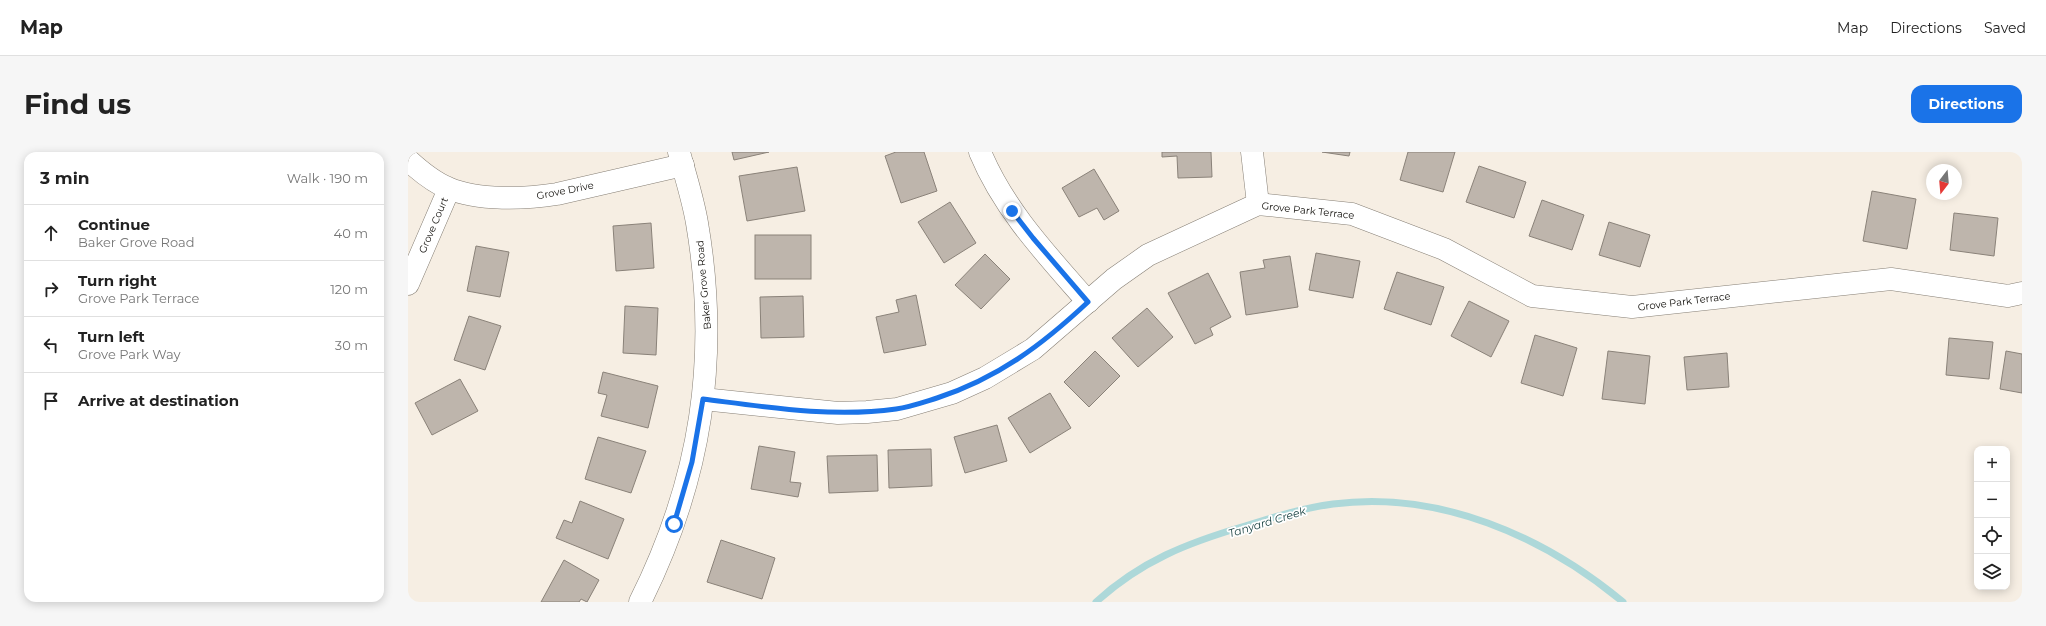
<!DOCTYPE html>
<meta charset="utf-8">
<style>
body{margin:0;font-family:Montserrat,sans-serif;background:#f6f6f6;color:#222}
.controls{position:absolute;right:12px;bottom:12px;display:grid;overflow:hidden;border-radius:8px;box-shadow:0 2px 10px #0003}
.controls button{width:36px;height:36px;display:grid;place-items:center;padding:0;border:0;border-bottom:1px solid #e0e0e0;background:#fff;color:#222;font:20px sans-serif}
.compass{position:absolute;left:1518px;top:12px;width:36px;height:36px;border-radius:50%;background:#fff;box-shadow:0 2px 10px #0003;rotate:196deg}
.stop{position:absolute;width:12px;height:12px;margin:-9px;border:3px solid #1a73e8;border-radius:50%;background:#fff}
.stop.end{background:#1a73e8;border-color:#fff;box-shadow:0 1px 4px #0008}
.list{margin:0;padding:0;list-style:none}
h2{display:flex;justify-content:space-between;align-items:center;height:52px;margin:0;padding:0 16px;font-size:17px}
h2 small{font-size:13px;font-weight:400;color:#767676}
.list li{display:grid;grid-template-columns:26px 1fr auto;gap:12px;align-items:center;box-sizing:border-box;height:56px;padding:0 16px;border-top:1px solid #e0e0e0}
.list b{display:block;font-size:15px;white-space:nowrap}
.list p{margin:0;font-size:13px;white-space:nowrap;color:#767676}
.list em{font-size:13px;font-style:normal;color:#767676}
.icon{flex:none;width:22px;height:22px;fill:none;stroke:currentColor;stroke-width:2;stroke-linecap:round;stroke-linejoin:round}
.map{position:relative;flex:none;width:1614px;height:450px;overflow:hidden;border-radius:12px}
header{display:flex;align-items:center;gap:24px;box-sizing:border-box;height:56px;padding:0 20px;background:#fff;border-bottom:1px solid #e0e0e0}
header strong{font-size:19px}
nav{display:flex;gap:22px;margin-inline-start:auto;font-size:14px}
.intro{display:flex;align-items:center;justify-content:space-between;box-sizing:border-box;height:96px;padding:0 24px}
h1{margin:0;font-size:28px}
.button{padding:10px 18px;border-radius:12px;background:#1a73e8;color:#fff;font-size:14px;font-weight:700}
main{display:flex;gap:24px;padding:0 24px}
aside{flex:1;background:#fff;border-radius:12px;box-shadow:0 2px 10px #0003}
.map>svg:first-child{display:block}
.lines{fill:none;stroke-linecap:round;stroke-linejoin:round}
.stream{stroke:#add8d9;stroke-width:7}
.building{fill:#beb5ac;stroke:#8a8279}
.minor-casing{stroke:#867f75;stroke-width:23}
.tertiary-casing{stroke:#867f75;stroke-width:23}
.minor{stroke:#fff;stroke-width:22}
.tertiary{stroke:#fff;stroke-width:22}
.route{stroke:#1a73e8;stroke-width:5}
.labels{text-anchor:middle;stroke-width:3.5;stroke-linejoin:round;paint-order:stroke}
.street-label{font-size:10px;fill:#110f0b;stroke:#fff}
.water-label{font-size:11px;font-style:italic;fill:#103a3a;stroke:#fff}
</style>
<header>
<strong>Map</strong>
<nav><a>Map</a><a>Directions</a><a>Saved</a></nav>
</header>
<div class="intro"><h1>Find us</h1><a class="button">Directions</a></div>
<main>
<aside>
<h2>3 min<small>Walk · 190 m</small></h2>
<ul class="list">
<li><svg class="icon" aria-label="ahead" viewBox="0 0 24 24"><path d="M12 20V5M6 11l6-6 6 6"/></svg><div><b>Continue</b><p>Baker Grove Road</p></div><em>40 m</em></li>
<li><svg class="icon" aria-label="right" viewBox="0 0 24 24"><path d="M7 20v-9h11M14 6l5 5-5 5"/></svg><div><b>Turn right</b><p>Grove Park Terrace</p></div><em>120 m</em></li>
<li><svg class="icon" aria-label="left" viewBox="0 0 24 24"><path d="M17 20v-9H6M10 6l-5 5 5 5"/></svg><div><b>Turn left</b><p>Grove Park Way</p></div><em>30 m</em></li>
<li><svg class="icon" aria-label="arrive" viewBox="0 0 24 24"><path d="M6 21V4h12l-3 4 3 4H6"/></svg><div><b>Arrive at destination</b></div></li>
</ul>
</aside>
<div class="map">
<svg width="1614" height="450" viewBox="0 0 1614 450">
<rect width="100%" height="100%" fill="#f6eee3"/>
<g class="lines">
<!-- stream -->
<path class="stream" d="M688 450C733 409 779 391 837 374 866 365 895 356 925 352 1031 338 1135 384 1215 450"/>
</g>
<!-- building -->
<g class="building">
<polygon points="324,0 361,0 326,8"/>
<polygon points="488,0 516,0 529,39 493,51 477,4"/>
<polygon points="754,0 803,0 804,25 770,26 769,4 754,5"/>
<polygon points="914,0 942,0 941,4"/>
<polygon points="1000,0 1047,0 1035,40 992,28"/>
<polygon points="1071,14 1118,30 1106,66 1058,50"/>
<polygon points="389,15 397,59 339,69 331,24"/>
<polygon points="686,17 711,59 696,68 689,56 671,65 654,36"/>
<polygon points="1464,39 1508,47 1499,97 1455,89"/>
<polygon points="1134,48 1176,63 1164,98 1121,84"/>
<polygon points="542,50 568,91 536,111 510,70"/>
<polygon points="1546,61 1590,66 1586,104 1542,98"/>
<polygon points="1201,70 1242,83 1232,115 1191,103"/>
<polygon points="243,71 246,116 208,119 205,74"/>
<rect x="347" y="83" width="56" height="44"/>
<polygon points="68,94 101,100 92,145 59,139"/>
<polygon points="908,101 952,109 945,146 901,138"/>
<polygon points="577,102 602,127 573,157 547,133"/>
<polygon points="882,104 890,155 838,163 832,120 857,116 855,108"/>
<polygon points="989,120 1036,135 1023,173 976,157"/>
<polygon points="800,121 823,165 802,176 805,183 787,192 760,141"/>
<polygon points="508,143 518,193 476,201 468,165 491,160 488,148"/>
<polygon points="395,144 396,185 353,186 352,145"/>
<polygon points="1061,149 1101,169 1083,205 1043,184"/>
<polygon points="217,154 250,156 248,203 215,201"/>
<polygon points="739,156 765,185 730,215 704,186"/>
<polygon points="61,164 93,174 77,218 46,208"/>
<polygon points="1127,183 1169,196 1155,244 1113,231"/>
<polygon points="1541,186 1585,190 1581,227 1538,223"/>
<polygon points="687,199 712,224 681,255 656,230"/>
<polygon points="1200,199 1242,204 1237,252 1194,247"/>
<polygon points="1598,199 1614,202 1614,241 1592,237"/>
<polygon points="1319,201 1321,235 1279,238 1276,205"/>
<polygon points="195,220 250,234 240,276 193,264 199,243 190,241"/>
<polygon points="52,227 70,259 24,283 7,251"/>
<polygon points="642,241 663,276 622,301 600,266"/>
<polygon points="589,273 599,309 557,321 546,285"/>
<polygon points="190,285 238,299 223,341 177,327"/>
<polygon points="351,294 387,300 382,330 393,331 390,345 343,337"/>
<polygon points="523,297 524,334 481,336 480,298"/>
<polygon points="469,303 470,339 421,341 419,304"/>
<polygon points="172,349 216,367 200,407 148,386 156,368 164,371"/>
<polygon points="313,388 367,406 354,447 299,430"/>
<polygon points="156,408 191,428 179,450 173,447 171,450 133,450"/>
</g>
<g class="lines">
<!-- minor casing -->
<g class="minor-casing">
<g id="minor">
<path d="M572 0C596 58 639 103 680 150"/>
<polyline points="844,0 850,52"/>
<path d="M0 8C12 19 25 30 40 36 70 49 118 47 149 42L275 13"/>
<polyline points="0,132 41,37"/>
<polyline points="295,247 430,261 459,260 489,257 544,241 577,226 625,197 706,127 740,103 850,52 944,62 1036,97 1124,144 1224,155 1483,127 1600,144 1614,141"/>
</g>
</g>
<!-- tertiary casing -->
<g class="tertiary-casing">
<path id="tertiary" d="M232 450C293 328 312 206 289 71 285 47 277 23 271 0"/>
</g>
<!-- minor -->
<use href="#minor" class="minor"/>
<!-- tertiary -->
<use href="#tertiary" class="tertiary"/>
</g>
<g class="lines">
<!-- route -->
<path class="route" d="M266 372 284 310 295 247C358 255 424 266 488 257 502 255 516 250 529 246 590 226 634 193 680 150L625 86 604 59"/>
</g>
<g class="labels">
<!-- street labels -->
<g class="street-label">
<text transform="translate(157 38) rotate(-11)" y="4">Grove Drive</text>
<text transform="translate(900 58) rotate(6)" y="4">Grove Park Terrace</text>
<text transform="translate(25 73) rotate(-67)" y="4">Grove Court</text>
<text transform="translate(295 133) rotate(-95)" y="4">Baker Grove Road</text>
<text transform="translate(1276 149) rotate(-7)" y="4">Grove Park Terrace</text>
</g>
<!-- water labels -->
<g class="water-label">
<text transform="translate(859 370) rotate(-17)" y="4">Tanyard Creek</text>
</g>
</g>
</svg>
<div class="controls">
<button>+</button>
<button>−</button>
<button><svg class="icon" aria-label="locate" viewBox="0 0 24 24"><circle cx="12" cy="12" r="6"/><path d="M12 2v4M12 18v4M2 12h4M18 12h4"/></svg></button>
<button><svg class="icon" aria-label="layers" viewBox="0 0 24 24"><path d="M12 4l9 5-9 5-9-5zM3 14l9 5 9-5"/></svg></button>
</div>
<svg class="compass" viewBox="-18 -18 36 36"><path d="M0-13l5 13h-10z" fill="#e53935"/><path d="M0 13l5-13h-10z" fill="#767676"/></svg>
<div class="stop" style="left:266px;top:372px"></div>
<div class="stop end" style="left:604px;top:59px"></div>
</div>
</main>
